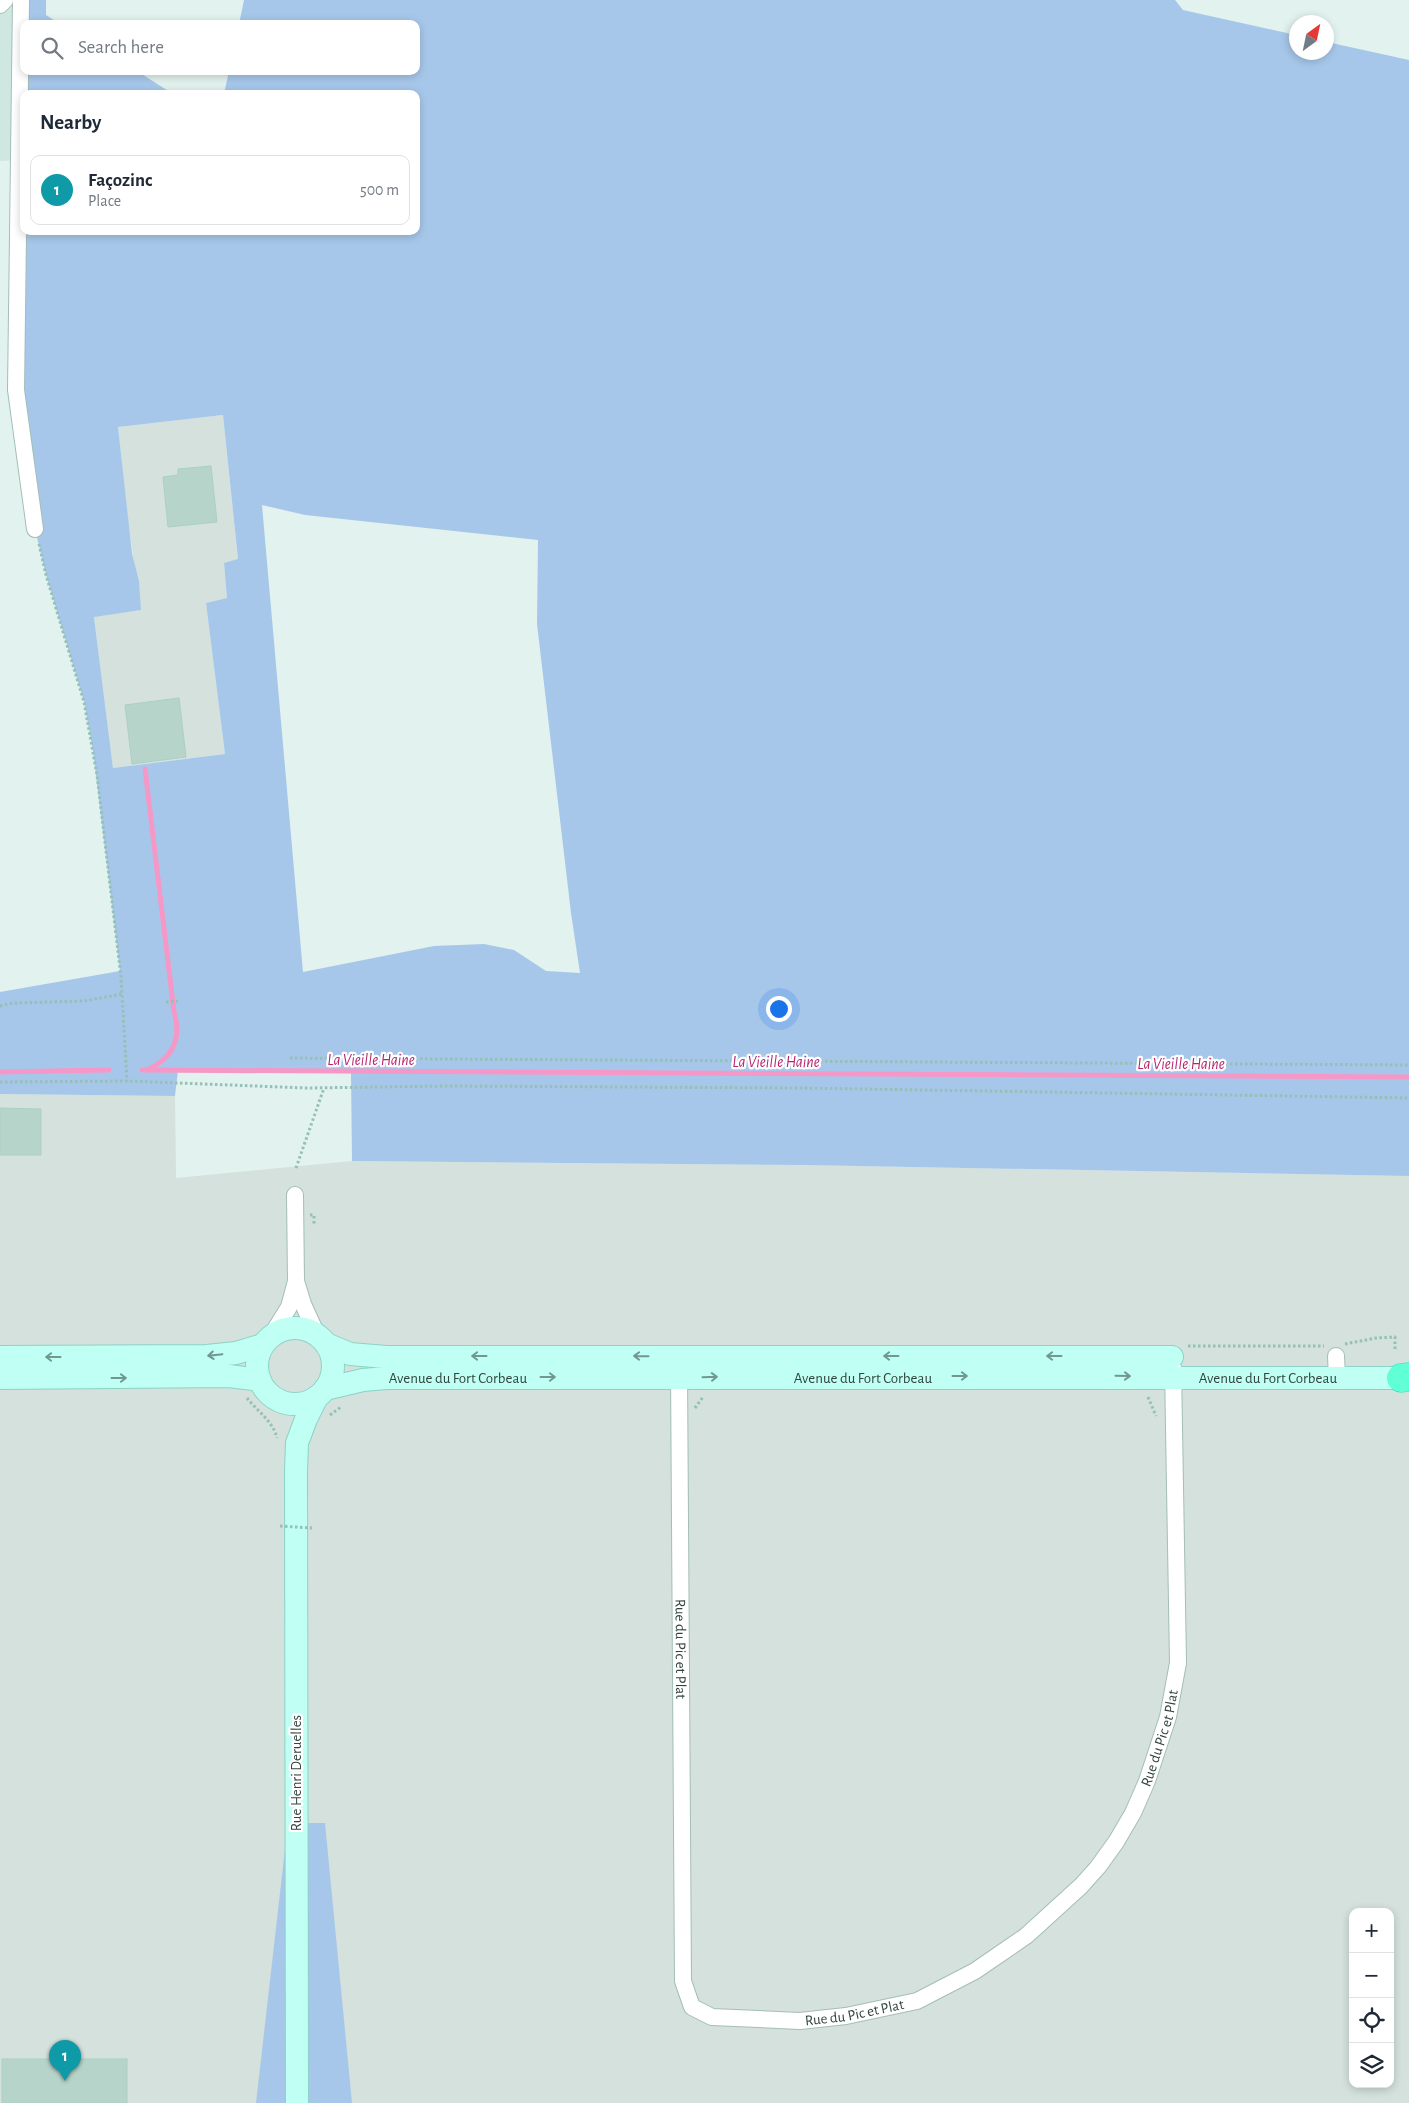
<!DOCTYPE html>
<meta charset="utf-8">
<style>
body{margin:0;font-family:"Alegreya Sans",sans-serif;background:#f6f6f7;color:#1f2937}
.controls{position:absolute;right:15px;bottom:15px;display:grid;overflow:hidden;border-radius:10px;box-shadow:0 2px 8px #0003}
.controls button{width:45px;height:45px;display:grid;place-items:center;padding:0;border:0;border-bottom:1px solid #e0e1e3;background:#fff;color:#1f2937;font:25px sans-serif}
.compass{position:absolute;left:1289px;top:15px;width:45px;height:45px;border-radius:50%;background:#fff;box-shadow:0 2px 8px #0003;rotate:33deg}
.you{position:absolute;left:778px;top:1008px;width:18px;height:18px;margin:-12px;border:4px solid #fff;border-radius:50%;background:#1a73e8;box-shadow:0 0 0 8px #1a73e833}
.badge{display:grid;place-items:center;width:32px;height:32px;border-radius:50%;background:#16893c;color:#fff;font-size:16px;font-weight:700}
.pin{position:absolute;translate:-50% -41px;filter:drop-shadow(0 1px 2px #0008)}
.pin::after{content:'';position:absolute;top:26px;width:18px;height:15px;background:inherit;clip-path:polygon(0 0,100% 0,50% 100%)}
.list{margin:0;padding:0;list-style:none}
h2{display:flex;justify-content:space-between;align-items:center;height:65px;margin:0;padding:0 20px;font-size:21px}
h2 small{font-size:16px;font-weight:400;color:#747a83}
.list li{display:grid;grid-template-columns:32px 1fr auto;gap:15px;align-items:center;box-sizing:border-box;height:70px;margin:0 10px 10px;padding:0 10px;border:1px solid #e0e1e3;border-radius:10px}
.list b{display:block;font-size:19px;white-space:nowrap}
.list p{margin:0;font-size:16px;white-space:nowrap;color:#747a83}
.list em{font-size:16px;font-style:normal;color:#747a83}
.icon{flex:none;width:28px;height:28px;fill:none;stroke:currentColor;stroke-width:2;stroke-linecap:round;stroke-linejoin:round}
.map{position:relative;flex:none;width:1409px;height:2103px;overflow:hidden}
.search{position:absolute;background:#fff;box-shadow:0 2px 8px #0003;left:20px;top:20px;width:400px;height:55px;display:flex;align-items:center;gap:12px;box-sizing:border-box;padding:0 18px;border-radius:10px;color:#747a83;font-size:19px}
.panel{position:absolute;background:#fff;box-shadow:0 2px 8px #0003;left:20px;top:90px;width:400px;height:145px;border-radius:10px}
.map>svg:first-child{display:block}
.residential{fill:#cfe7e1}
.industrial{fill:#d4e1dc;fill-rule:evenodd}
.green{fill:#a7c7ea;fill-rule:evenodd}
.lines{fill:none;stroke-linecap:round;stroke-linejoin:round}
.stream{stroke:#f598c8;stroke-width:5}
.building{fill:#b7d4cb;stroke:#a9d0c4}
.street-casing{stroke:#a4beb7;stroke-width:18}
.secondary-casing{stroke:#8cd3c5;stroke-width:24}
.highway-casing{stroke:#26e8af;stroke-width:29}
.path{stroke:#94c1b4;stroke-width:3;stroke-dasharray:2.5 2.5;stroke-linecap:butt}
.street{stroke:#fff;stroke-width:16}
.secondary{stroke:#bffff4;stroke-width:22}
.highway{stroke:#60ffd5;stroke-width:28}
.path-bridge{stroke:#94c1b4;stroke-width:3;stroke-dasharray:2.5 2.5;stroke-linecap:butt}
.oneway{stroke:#719890}
.labels{text-anchor:middle;stroke-width:4.5;stroke-linejoin:round;paint-order:stroke}
.street-label{font-size:15px;fill:#32443e;stroke:#fff}
.water-label{font-size:16px;font-style:italic;fill:#b7256f;stroke:#fff}
</style>
<div class="map">
<svg width="1409" height="2103" viewBox="0 0 1409 2103">
<rect width="100%" height="100%" fill="#e2f2ef"/>
<!-- residential -->
<polygon class="residential" points="5,0 21,0 19,160 0,161 0,5"/>
<!-- industrial -->
<g class="industrial">
<polygon points="223,415 238,560 224,563 227,598 206,603 225,754 113,768 94,616 141,610 128,521 118,427"/>
<path d="M0 1094 175 1096 176 1178 352 1161 803 1165 1409 1176V2103H0ZM1353 1912H1390V2084H1353Z"/>
</g>
<!-- green -->
<g class="green">
<path d="M21 0H46V15L60 24H24V71H137L173 94H24V231H416V94H224L229 71H416V24H239L244 0H1175L1183 10 1296 35V52H1326L1327 42 1409 60V1176L803 1165 352 1161 351 1073 178 1070 175 1096 0 1094V992L120 971 93 751 84 702 46 575 35 529 16 390ZM223 415 238 559 224 563 227 598 206 603 225 754 113 768 94 617 141 610 139 581 132 553 118 427ZM262 505 305 515 538 540 537 624 571 913 580 973 546 971 514 950 484 944 434 946 303 972Z"/>
<polygon points="288,1823 325,1823 352,2103 256,2103"/>
</g>
<g class="lines">
<!-- stream -->
<g class="stream">
<path d="M145 769 174 1012C182 1038 173 1057 149 1069"/>
<polyline points="142,1070 1409,1077"/>
<polyline points="0,1072 109,1070"/>
</g>
</g>
<!-- building -->
<g class="building">
<polygon points="211,466 217,522 168,527 163,477 178,475 178,469"/>
<polygon points="179,698 186,757 132,764 125,705"/>
<polygon points="0,1108 41,1109 41,1155 0,1155"/>
<rect x="2" y="2059" width="125" height="44"/>
</g>
<g class="lines">
<!-- street casing -->
<g class="street-casing">
<g id="street">
<polyline points="21,0 16,390 35,529"/>
<polyline points="0,5 5,0"/>
<polyline points="296,1281 303,1304 317,1335"/>
<polyline points="271,1336 289,1307 296,1281 295,1195"/>
<polyline points="1336,1356 1337,1377"/>
<path id="s1" d="M679 1368 683 1981 692 2007 712 2017 800 2021 846 2016 917 2001 975 1971 1026 1936 1081 1886 1098 1867 1116 1842 1133 1813 1147 1781 1168 1717 1178 1663 1173 1368"/>
</g>
</g>
<!-- secondary casing -->
<g class="secondary-casing">
<g id="secondary">
<circle cx="295" cy="1366" r="38"/>
<polyline points="326,1344 350,1354 386,1357 1172,1357"/>
<polyline points="0,1357 207,1356 236,1353 263,1345"/>
<polyline points="0,1378 229,1376 260,1380"/>
<path id="s2" d="M325 1389 363 1380 386 1378H1401"/>
<polyline points="297,2103 296,1472 297,1443 306,1419 317,1397"/>
</g>
</g>
<!-- highway casing -->
<g class="highway-casing">
<polyline id="highway" points="1401,1378 1409,1377"/>
</g>
<!-- path -->
<g class="path">
<polyline points="39,544 46,575 84,702 97,775 121,977 127,1081"/>
<polyline points="166,1002 178,1001"/>
<polyline points="0,1006 13,1003 84,1001 122,994"/>
<polyline points="290,1058 1409,1065"/>
<polyline points="0,1082 127,1081 306,1088 450,1086 802,1088 1409,1098"/>
<polyline points="296,1168 324,1088"/>
<polyline points="310,1215 314,1215 314,1225"/>
<polyline points="1345,1344 1376,1338 1395,1337 1395,1351"/>
<polyline points="1188,1346 1324,1346"/>
<polyline points="1148,1397 1156,1416"/>
<path d="M247 1398C257 1411 273 1421 277 1438"/>
<polyline points="695,1408 703,1397"/>
<polyline points="330,1415 341,1407"/>
</g>
<!-- street -->
<use href="#street" class="street"/>
<!-- secondary -->
<use href="#secondary" class="secondary"/>
<!-- highway -->
<use href="#highway" class="highway"/>
<!-- path-bridge -->
<polyline class="path-bridge" points="280,1526 312,1528"/>
</g>
<!-- one-way arrows -->
<defs><path id="oneway-shaft" d="M-6 0H5M1.5-3L5.5 0L1.5 3" fill="none" stroke-width="1.6" stroke-linecap="round" stroke-linejoin="round" transform="scale(1.25)"/></defs>
<g class="oneway">
<use href="#oneway-shaft" transform="translate(215 1355) rotate(174)"/>
<use href="#oneway-shaft" transform="translate(479 1356) rotate(180)"/>
<use href="#oneway-shaft" transform="translate(641 1356) rotate(-179)"/>
<use href="#oneway-shaft" transform="translate(891 1356) rotate(180)"/>
<use href="#oneway-shaft" transform="translate(1054 1356) rotate(180)"/>
<use href="#oneway-shaft" transform="translate(53 1357) rotate(180)"/>
<use href="#oneway-shaft" transform="translate(960 1376)"/>
<use href="#oneway-shaft" transform="translate(1123 1376) rotate(1)"/>
<use href="#oneway-shaft" transform="translate(548 1377)"/>
<use href="#oneway-shaft" transform="translate(710 1377) rotate(-2)"/>
<use href="#oneway-shaft" transform="translate(119 1378)"/>
</g>
<g class="labels">
<!-- street labels -->
<g class="street-label">
<text dy="5" stroke="none"><textPath href="#s2" startOffset="539">Avenue du Fort Corbeau</textPath></text>
<text dy="5" stroke="none"><textPath href="#s2" startOffset="944">Avenue du Fort Corbeau</textPath></text>
<text dy="5" stroke="none"><textPath href="#s2" startOffset="134">Avenue du Fort Corbeau</textPath></text>
<text dy="5" stroke="none"><textPath href="#s1" startOffset="281">Rue du Pic et Plat</textPath></text>
<text dy="5" stroke="none"><textPath href="#s1" startOffset="1241">Rue du Pic et Plat</textPath></text>
<text transform="translate(296 1773) rotate(-90)" y="5">Rue Henri Deruelles</text>
<text dy="5" stroke="none"><textPath href="#s1" startOffset="806">Rue du Pic et Plat</textPath></text>
</g>
<!-- water labels -->
<g class="water-label">
<text x="371" y="1065">La Vieille Haine</text>
<text x="776" y="1067">La Vieille Haine</text>
<text x="1181" y="1069">La Vieille Haine</text>
</g>
</g>
</svg>
<div class="controls">
<button>+</button>
<button>−</button>
<button><svg class="icon" aria-label="locate" viewBox="0 0 24 24"><circle cx="12" cy="12" r="6"/><path d="M12 2v4M12 18v4M2 12h4M18 12h4"/></svg></button>
<button><svg class="icon" aria-label="layers" viewBox="0 0 24 24"><path d="M12 4l9 5-9 5-9-5zM3 14l9 5 9-5"/></svg></button>
</div>
<svg class="compass" viewBox="-18 -18 36 36"><path d="M0-13l5 13h-10z" fill="#e53935"/><path d="M0 13l5-13h-10z" fill="#747a83"/></svg>
<div class="you"></div>
<div class="pin badge" style="left:65px;top:2081px;background:#0f9aa8">1</div>
<div class="search"><svg class="icon" aria-label="search" viewBox="0 0 24 24"><circle cx="10" cy="10" r="6"/><path d="M15 15l6 6"/></svg>Search here</div>
<section class="panel">
<h2>Nearby<small></small></h2>
<ul class="list">
<li><span class="badge" style="background:#0f9aa8">1</span><div><b>Façozinc</b><p>Place</p></div><em>500 m</em></li>
</ul>
</section>
</div>
